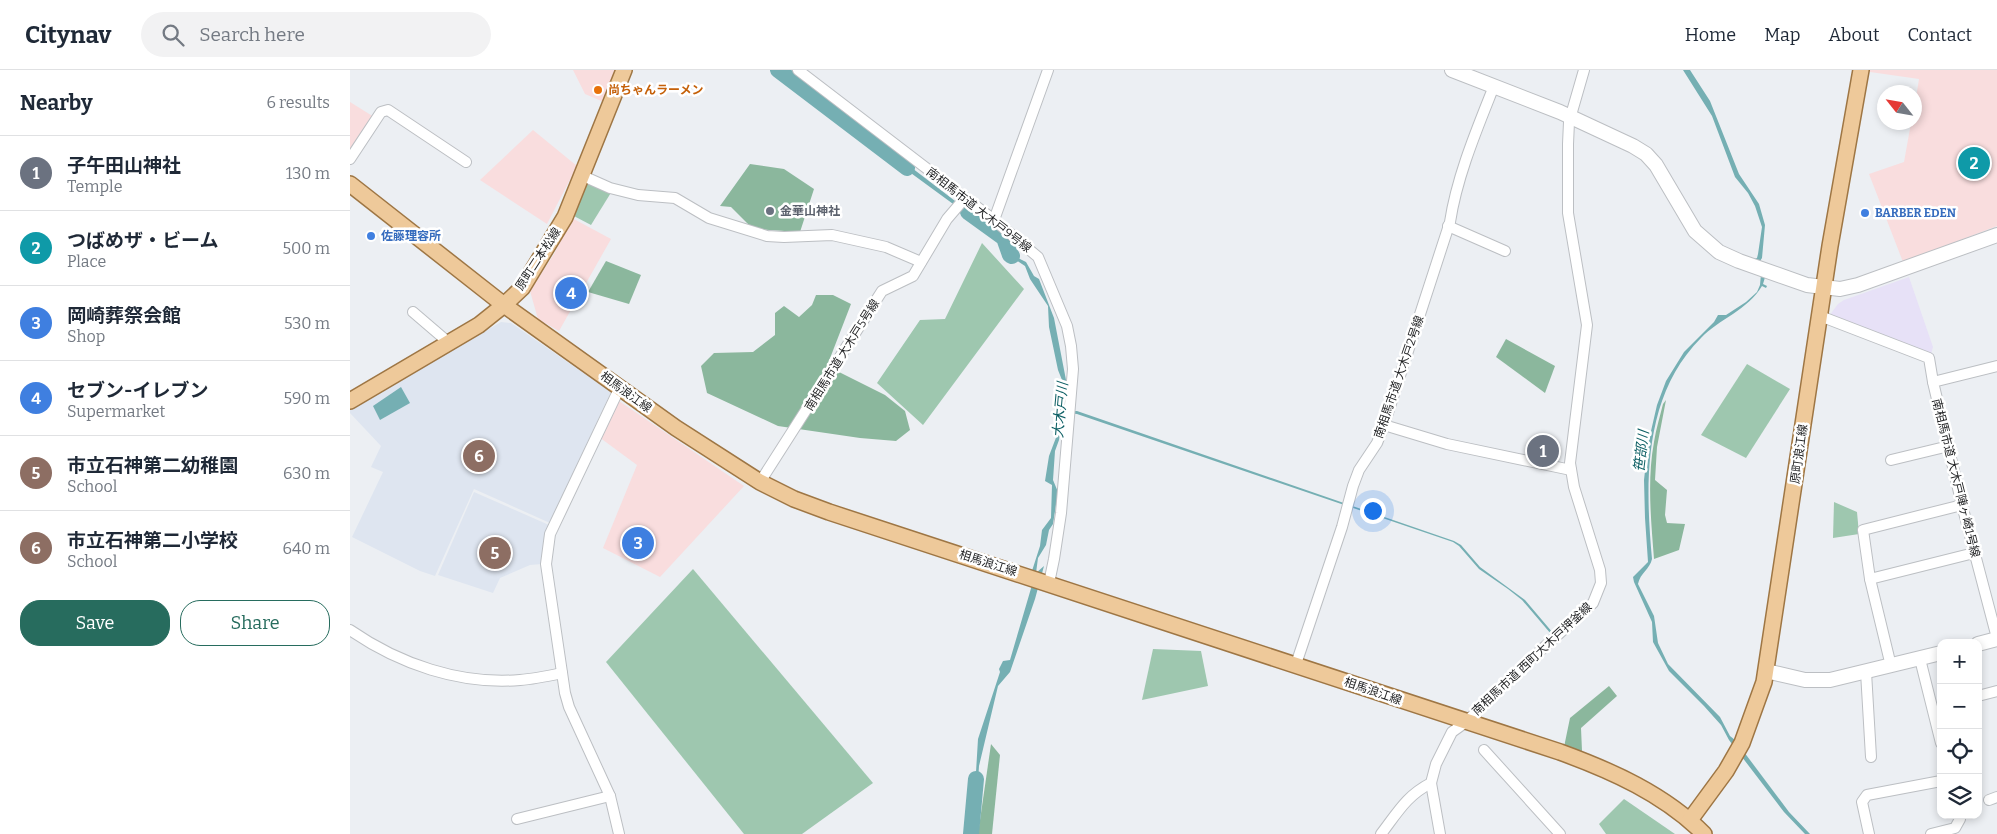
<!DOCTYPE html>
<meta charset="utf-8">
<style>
body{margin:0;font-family:Bitter,"Noto Sans JP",serif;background:#f2f2f3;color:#1f2937}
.controls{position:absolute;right:15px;bottom:15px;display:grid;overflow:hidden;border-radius:10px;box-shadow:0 2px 8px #0003}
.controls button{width:45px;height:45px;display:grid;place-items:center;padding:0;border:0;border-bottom:1px solid #e0e1e3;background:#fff;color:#1f2937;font:25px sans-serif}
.compass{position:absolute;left:1527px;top:15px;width:45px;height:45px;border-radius:50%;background:#fff;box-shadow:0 2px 8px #0003;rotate:301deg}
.you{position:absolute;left:1022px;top:440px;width:18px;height:18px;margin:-12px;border:4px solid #fff;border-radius:50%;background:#1a73e8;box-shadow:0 0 0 8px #1a73e833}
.badge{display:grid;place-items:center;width:32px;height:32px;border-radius:50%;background:#276c5e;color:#fff;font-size:16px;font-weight:700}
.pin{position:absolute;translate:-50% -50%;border:2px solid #fff;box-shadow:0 1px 5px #0006}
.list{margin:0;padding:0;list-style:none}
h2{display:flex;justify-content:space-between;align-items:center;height:65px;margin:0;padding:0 20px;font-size:21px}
h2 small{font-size:16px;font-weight:400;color:#747a83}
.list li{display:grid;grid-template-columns:32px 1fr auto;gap:15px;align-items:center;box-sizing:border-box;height:75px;padding:0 20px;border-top:1px solid #e0e1e3}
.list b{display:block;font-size:19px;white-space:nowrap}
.list p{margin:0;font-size:16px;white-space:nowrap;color:#747a83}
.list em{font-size:16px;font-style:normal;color:#747a83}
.actions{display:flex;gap:10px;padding:15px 20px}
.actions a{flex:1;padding:11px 0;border:1px solid #276c5e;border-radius:20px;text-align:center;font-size:18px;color:#276c5e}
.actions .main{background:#276c5e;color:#fff}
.icon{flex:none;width:28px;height:28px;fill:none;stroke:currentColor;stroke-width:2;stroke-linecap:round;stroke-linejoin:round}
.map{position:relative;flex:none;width:1647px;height:764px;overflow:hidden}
header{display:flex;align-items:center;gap:30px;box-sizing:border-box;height:70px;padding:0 25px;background:#fff;border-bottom:1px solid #e0e1e3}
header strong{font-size:24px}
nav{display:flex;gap:28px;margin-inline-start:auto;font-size:18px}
.search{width:350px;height:45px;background:#f2f2f3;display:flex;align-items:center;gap:12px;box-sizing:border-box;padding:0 18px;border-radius:28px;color:#747a83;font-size:19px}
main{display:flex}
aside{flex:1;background:#fff}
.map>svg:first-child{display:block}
.commercial{fill:#f9ddde}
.industrial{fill:#e7e1f7}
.built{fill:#dee5f0}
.green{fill:#9ec7af}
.forest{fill:#8bb79d}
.water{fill:#75afb3}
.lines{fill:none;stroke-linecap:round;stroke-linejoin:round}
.river{stroke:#75afb3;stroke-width:16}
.street-casing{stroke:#bcbfc3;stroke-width:12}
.secondary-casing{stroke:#bcbfc3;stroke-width:16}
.primary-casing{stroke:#9e7644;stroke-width:18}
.street{stroke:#fff;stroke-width:10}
.secondary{stroke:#fff;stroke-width:14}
.primary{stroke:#eec99a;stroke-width:15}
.food-dot{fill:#e8710a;stroke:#fff;stroke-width:2}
.worship-dot{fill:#6b7280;stroke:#fff;stroke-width:2}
.shop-dot{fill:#3f7fe0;stroke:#fff;stroke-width:2}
.labels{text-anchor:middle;stroke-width:5;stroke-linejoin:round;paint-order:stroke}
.food-label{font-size:12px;font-weight:bold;fill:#c56008;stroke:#fff;text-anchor:start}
.street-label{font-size:12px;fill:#1f2022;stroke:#fff}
.worship-label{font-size:12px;font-weight:bold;fill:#5b616d;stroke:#fff;text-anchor:start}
.shop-label{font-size:12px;font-weight:bold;fill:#366cbe;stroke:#fff;text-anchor:start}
.water-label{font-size:14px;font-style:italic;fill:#0e6065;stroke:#fff}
</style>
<header>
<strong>Citynav</strong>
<div class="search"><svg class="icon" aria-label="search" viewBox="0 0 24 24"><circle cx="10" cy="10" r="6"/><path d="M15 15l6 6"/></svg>Search here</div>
<nav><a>Home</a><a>Map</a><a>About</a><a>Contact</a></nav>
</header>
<main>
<aside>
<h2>Nearby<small>6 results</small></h2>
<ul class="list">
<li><span class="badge" style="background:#6b7280">1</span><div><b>子午田山神社</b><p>Temple</p></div><em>130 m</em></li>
<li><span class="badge" style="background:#0f9aa8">2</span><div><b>つばめザ・ビーム</b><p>Place</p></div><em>500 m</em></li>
<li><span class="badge" style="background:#3f7fe0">3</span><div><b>岡崎葬祭会館</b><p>Shop</p></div><em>530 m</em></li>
<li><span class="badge" style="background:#3f7fe0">4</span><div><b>セブン-イレブン</b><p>Supermarket</p></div><em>590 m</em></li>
<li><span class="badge" style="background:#8d6e63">5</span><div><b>市立石神第二幼稚園</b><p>School</p></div><em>630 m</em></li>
<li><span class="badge" style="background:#8d6e63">6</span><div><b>市立石神第二小学校</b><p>School</p></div><em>640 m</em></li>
</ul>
<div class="actions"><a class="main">Save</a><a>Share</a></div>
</aside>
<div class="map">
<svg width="1647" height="764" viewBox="0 0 1647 764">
<rect width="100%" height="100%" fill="#eceff3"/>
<!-- commercial -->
<g class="commercial">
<polygon points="223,0 267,0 256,33 235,24"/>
<polygon points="1520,0 1647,0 1647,156 1553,192 1519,104 1554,92 1561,53 1564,52 1565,34 1569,9 1520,2"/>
<polygon points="0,32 24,47 0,84"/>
<polygon points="183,60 227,96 197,154 130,110"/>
<polygon points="222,148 261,169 209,261 188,249 180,221 204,184"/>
<polygon points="266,329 394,416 310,507 253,478 287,395 249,367"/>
</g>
<!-- industrial -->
<polygon class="industrial" points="1559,207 1583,277 1581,284 1479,246 1488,234 1494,230"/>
<!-- built -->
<g class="built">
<polygon points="151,252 161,253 261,322 200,453 124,419 85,506 70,501 2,467 33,402 21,397 31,376 0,343 0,340"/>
<polygon points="124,422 199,455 194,472 192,494 180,495 150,508 143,523 88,505"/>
</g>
<!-- green -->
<g class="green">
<polygon points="236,113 262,121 241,155 222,145"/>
<polygon points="632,173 674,219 573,355 527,313 570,250 595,249"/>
<polygon points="1397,294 1440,319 1396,388 1351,365"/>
<polygon points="1484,432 1507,442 1509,464 1483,468"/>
<polygon points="343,499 523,713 452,764 394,764 256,592"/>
<polygon points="803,579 851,581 858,616 792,630"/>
<polygon points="1274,729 1325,764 1256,764 1249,754"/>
</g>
<!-- forest -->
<g class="forest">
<polygon points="400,94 434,99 464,119 450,162 403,159 381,137 370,136"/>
<polygon points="256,191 291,205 279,234 238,222"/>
<polygon points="466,225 483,225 501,234 477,296 535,325 555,341 560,360 546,371 510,368 428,356 357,323 351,296 364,283 403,282 425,265 425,243 434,236 449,247 462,235"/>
<polygon points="1156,269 1205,296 1195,323 1146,287"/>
<path d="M1316 330 1307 377 1305 410 1317 420 1315 445 1317 453 1335 454 1329 480 1304 489C1301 450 1297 410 1304 372 1306 359 1310 346 1313 334Z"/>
<polygon points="1259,616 1267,626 1231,658 1232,681 1214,677 1220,648"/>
<polygon points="641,674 650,685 642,764 628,764"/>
</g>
<!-- water -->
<g class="water">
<polygon points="423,0 434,0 656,170 662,185 676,192 684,206 689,209 704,248 716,310 713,341 727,341 1104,471 1111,475 1130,497 1175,530 1203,563 1201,564 1172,530 1158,519 1129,499 1109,476 1103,472 727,344 713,343 709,370 705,381 703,410 708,422 703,454 699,460 696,475 688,488 686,503 694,496 685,529 660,602 648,616 629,696 625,758 620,764 616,764 624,735 628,669 650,602 649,599 653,591 660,590 682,515 681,504 690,476 692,460 701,448 702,415 695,411 699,386 707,365 709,345 704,343 705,333 711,318 712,310 708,300 699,257 698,236 680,209 675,196 660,186 655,172 554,98 521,68 486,47 485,40 476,38"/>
<path d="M1333 0H1340L1360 31 1389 104 1409 134 1415 155 1412 188 1410 191 1416 204 1413 214 1417 216 1416 218 1412 216C1398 240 1369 249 1351 268 1293 326 1295 413 1302 489 1300 499 1290 503 1288 514L1304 546 1308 573 1318 594 1370 647 1380 666 1385 670 1439 742 1460 764H1455L1434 742 1379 670 1371 655 1354 636 1319 601 1303 572 1302 552 1284 512 1283 507 1298 492 1295 448 1294 410 1298 374 1307 335 1316 311 1334 282 1364 252 1368 245H1376L1396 232 1407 222 1410 215 1411 204 1404 189 1407 188 1408 184 1412 157 1405 136 1398 123 1385 107 1362 46Z"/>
<polygon points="51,317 60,333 30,350 23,336"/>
</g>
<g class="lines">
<!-- river -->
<g class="river">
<polyline points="428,0 557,98"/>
<polyline points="618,142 654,168 660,185 662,186"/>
<polyline points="621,764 626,709"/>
</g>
<!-- street casing -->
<g class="street-casing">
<g id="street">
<polyline points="448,0 644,150 688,187 717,256 721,276 723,299 711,443 704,489 699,513"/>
<polyline points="0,89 31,42 38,40 116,92"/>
<polyline points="233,106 260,118 288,125 325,128 359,148 417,166 434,167 482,165 536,177 571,192"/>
<polyline points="644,150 698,0"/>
<polyline points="1098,156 1155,181"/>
<polyline points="63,242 98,272"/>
<polyline points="1470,246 1579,288 1583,312"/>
<polyline points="1647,296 1583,312 1612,435 1647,568"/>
<polyline points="1034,355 1097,374 1221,400"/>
<polyline points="1541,390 1599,376"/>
<polyline points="410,412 532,221 563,206 597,149 615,128"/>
<polyline points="1612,435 1513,460 1520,509 1624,483"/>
<polyline points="1520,509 1541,596"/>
<path d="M0 560C49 594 110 615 170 610 184 609 198 606 212 603"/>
<polyline points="1570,589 1591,673"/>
<path d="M946 594 992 457 1003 416 1009 400 1027 373 1034 355 1100 152C1107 106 1127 59 1144 16"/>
<polyline points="1516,602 1521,687"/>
<polyline points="1628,626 1647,621"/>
<polyline points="1134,680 1210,764"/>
<polyline points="1081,713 1090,764"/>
<polyline points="1639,730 1647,727"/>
<polyline points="167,749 260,726"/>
<polyline points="269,764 260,726 219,637 215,623 196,494 200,464 270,317"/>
<path d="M1031 764C1048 742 1056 726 1081 713L1086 694 1102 662 1116 652 1170 599 1243 533 1251 513 1250 500 1224 417 1220 393 1237 255 1218 143V74L1219 52 1234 0"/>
<polyline points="1519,764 1512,732 1517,725 1591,711"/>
<polyline points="1581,764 1605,758 1610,749 1609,745"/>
</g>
</g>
<!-- secondary casing -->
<g class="secondary-casing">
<g id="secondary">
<polyline points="1102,0 1210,42 1283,76 1296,84 1306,95 1345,161 1369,182 1389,191 1457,215 1490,219 1508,215 1647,165"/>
<polyline points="1628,574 1647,569"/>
<polyline points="1416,601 1455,610 1480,610 1591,583"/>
</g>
</g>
<!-- primary casing -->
<g class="primary-casing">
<g id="primary">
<path d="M0 114 154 235 326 358 410 412 444 429 479 442 1210 682C1262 701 1314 724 1354 764"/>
<polyline points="0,331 129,255 154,235 172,218 215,147 274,0"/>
<polyline points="1340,750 1376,701 1392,673 1414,612 1480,176 1511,0"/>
</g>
</g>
<!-- street -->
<use href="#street" class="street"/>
<!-- secondary -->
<use href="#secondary" class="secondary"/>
<!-- primary -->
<use href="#primary" class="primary"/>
</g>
<!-- markers -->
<circle class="food-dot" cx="248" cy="20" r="5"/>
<circle class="worship-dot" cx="420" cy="141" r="5"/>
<g class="shop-dot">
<circle cx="1515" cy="143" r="5"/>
<circle cx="21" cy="166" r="5"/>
</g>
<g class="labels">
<!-- food labels -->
<g class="food-label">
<text x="258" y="24">尚ちゃんラーメン</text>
</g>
<!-- street labels -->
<g class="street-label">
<text transform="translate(629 140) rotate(38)" y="4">南相馬市道 大木戸9号線</text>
<text transform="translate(188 189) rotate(-57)" y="4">原町二本松線</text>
<text transform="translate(492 285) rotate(-58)" y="4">南相馬市道 大木戸5号線</text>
<text transform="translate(1049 307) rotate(-71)" y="4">南相馬市道 大木戸2号線</text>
<text transform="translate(276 322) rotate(36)" y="4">相馬浪江線</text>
<text transform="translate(1449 384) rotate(-82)" y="4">原町浪江線</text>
<text transform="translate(1606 408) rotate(76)" y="4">南相馬市道 大木戸陣ヶ崎1号線</text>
<text transform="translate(638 493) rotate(18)" y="4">相馬浪江線</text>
<text transform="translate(1182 589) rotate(-43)" y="4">南相馬市道 西町大木戸押釜線</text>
<text transform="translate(1023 621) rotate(19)" y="4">相馬浪江線</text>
</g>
<!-- worship labels -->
<g class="worship-label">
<text x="430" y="145">金華山神社</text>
</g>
<!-- shop labels -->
<g class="shop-label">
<text x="1525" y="147">BARBER EDEN</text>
<text x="31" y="170">佐藤理容所</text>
</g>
<!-- water labels -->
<g class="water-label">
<text transform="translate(710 340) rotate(-85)" y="5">大木戸川</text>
<text transform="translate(1291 381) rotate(-83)" y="5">笹部川</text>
</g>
</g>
</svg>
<div class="controls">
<button>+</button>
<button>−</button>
<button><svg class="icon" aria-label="locate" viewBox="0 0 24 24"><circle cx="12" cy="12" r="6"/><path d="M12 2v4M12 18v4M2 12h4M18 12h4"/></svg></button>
<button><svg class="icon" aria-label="layers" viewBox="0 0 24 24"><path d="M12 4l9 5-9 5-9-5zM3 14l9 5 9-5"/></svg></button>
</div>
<svg class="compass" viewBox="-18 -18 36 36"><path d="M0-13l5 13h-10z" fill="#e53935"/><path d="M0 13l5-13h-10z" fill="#747a83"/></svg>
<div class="you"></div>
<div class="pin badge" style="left:1193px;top:381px;background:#6b7280">1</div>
<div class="pin badge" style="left:1624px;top:93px;background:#0f9aa8">2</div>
<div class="pin badge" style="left:288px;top:473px;background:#3f7fe0">3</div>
<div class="pin badge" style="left:221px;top:223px;background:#3f7fe0">4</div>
<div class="pin badge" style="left:145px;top:483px;background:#8d6e63">5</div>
<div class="pin badge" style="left:129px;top:386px;background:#8d6e63">6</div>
</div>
</main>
